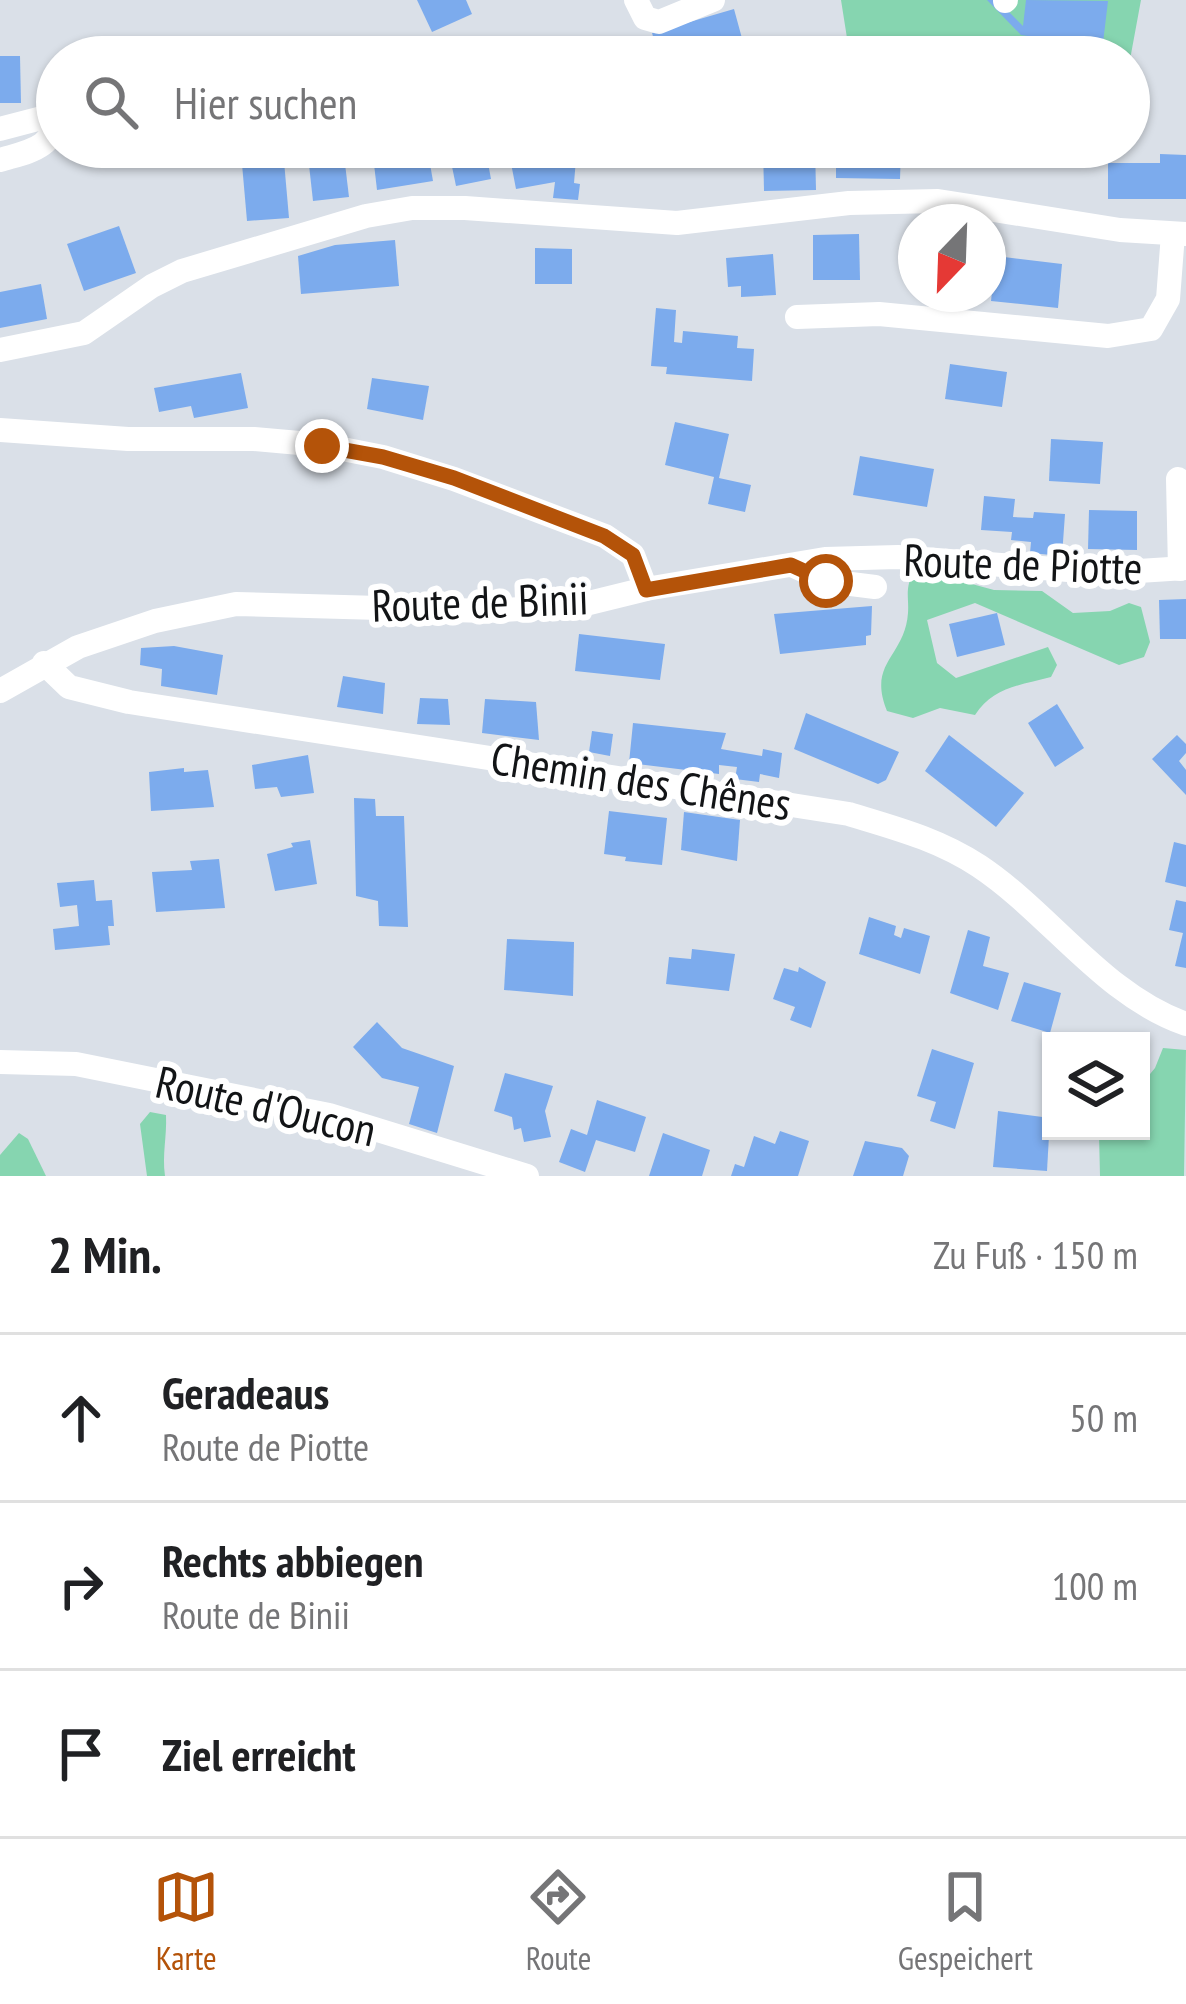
<!DOCTYPE html>
<html lang="de">
<meta charset="utf-8">
<style>
body{margin:0;font-family:"PT Sans Narrow",sans-serif;background:#f2f2f2;color:#202124}
.controls{position:absolute;right:36px;bottom:36px;display:grid;overflow:hidden;border-radius:0px;box-shadow:0 3px 9px #0004}
.controls button{width:108px;height:108px;display:grid;place-items:center;padding:0;border:0;border-bottom:3px solid #e0e0e0;background:#fff;color:#202124;font:60px sans-serif}
.compass{position:absolute;left:898px;top:204px;width:108px;height:108px;border-radius:50%;background:#fff;box-shadow:0 3px 9px #0004;rotate:203deg}
.stop{position:absolute;width:36px;height:36px;margin:-27px;border:9px solid #b45309;border-radius:50%;background:#fff}
.stop.end{background:#b45309;border-color:#fff;box-shadow:0 3px 12px #0008}
.list{margin:0;padding:0;list-style:none}
h2{display:flex;justify-content:space-between;align-items:center;height:156px;margin:0;padding:0 48px;font-size:51px}
h2 small{font-size:39px;font-weight:400;color:#757577}
.list li{display:grid;grid-template-columns:78px 1fr auto;gap:36px;align-items:center;box-sizing:border-box;height:168px;padding:0 48px;border-top:3px solid #e0e0e0}
.list b{display:block;font-size:45px;white-space:nowrap}
.list p{margin:0;font-size:39px;white-space:nowrap;color:#757577}
.list em{font-size:39px;font-style:normal;color:#757577}
.icon{flex:none;width:66px;height:66px;fill:none;stroke:currentColor;stroke-width:2;stroke-linecap:round;stroke-linejoin:round}
.map{position:relative;flex:none;width:1186px;height:1176px;overflow:hidden}
.search{position:absolute;background:#fff;box-shadow:0 3px 9px #0004;left:36px;right:36px;top:36px;height:132px;display:flex;align-items:center;gap:30px;box-sizing:border-box;padding:0 42px;border-radius:66px;color:#757577;font-size:45px}
.sheet{height:660px;background:#fff}
nav{display:flex;justify-content:space-around;align-items:center;box-sizing:border-box;height:168px;border-top:3px solid #e0e0e0;background:#fff;font-size:33px;color:#757577}
nav a{display:grid;justify-items:center;gap:6px}
nav .on{color:#b45309}
.map>svg:first-child{display:block}
.green{fill:#86d5b0}
.building{fill:#7cabed}
.lines{fill:none;stroke-linecap:round;stroke-linejoin:round}
.minor{stroke:#fff;stroke-width:24}
.route{stroke:#b45309;stroke-width:15}
.labels{text-anchor:middle;stroke-width:12;stroke-linejoin:round;paint-order:stroke}
.street-label{font-size:45px;fill:#121416;stroke:#fff}
</style>
<div class="map">
<svg width="1186" height="1176" viewBox="0 0 1186 1176">
<rect width="100%" height="100%" fill="#dae0e8"/>
<!-- green -->
<g class="green">
<polygon points="841,0 1141,0 1129,65 1129,57 989,57 847,38"/>
<path d="M912 575 946 577 994 590 1042 591 1073 613 1110 611 1129 603 1141 607 1150 642 1144 657 1119 665 975 603 927 620 937 663 956 678 1048 647 1057 665 1051 677C1021 685 993 687 975 715L940 708 913 718 887 711C867 662 905 657 908 613 909 598 905 590 912 575Z"/>
<polygon points="1163,1048 1186,1050 1184,1176 1100,1176 1099,1134 1141,1131 1141,1085 1155,1068"/>
<path d="M150 1112 166 1115C167 1137 162 1154 165 1176H147L140 1124Z"/>
<polygon points="19,1133 28,1139 46,1176 0,1176 0,1155"/>
</g>
<!-- building -->
<g class="building">
<polygon points="417,0 466,0 472,14 432,32"/>
<polygon points="987,0 997,0 1023,26 1026,0 1108,1 1103,43 1092,47 1064,43 1063,49 1040,46 1041,38 1021,35"/>
<polygon points="734,9 746,53 732,57 659,57 652,33"/>
<polygon points="0,56 20,56 21,103 0,103"/>
<polygon points="187,147 225,147 225,155 188,159"/>
<polygon points="307,147 343,147 349,197 313,201"/>
<polygon points="372,147 427,147 433,181 377,190"/>
<polygon points="448,147 485,147 491,179 456,186"/>
<polygon points="553,147 577,147 574,183 580,184 578,200 553,198 555,182 516,189 510,158 553,150"/>
<polygon points="763,147 815,147 816,190 764,191"/>
<polygon points="836,147 901,147 900,179 836,178"/>
<polygon points="1160,154 1186,155 1186,199 1108,199 1108,163 1160,163"/>
<polygon points="284,161 289,218 247,221 242,164"/>
<polygon points="119,226 136,273 84,291 67,244"/>
<polygon points="859,234 860,280 813,280 813,235"/>
<polygon points="395,240 399,286 301,294 298,256 335,245"/>
<polygon points="535,248 572,249 572,284 535,284"/>
<polygon points="773,254 776,295 741,297 741,286 728,287 726,258"/>
<polygon points="996,256 1062,264 1058,308 991,301"/>
<polygon points="41,284 47,319 0,328 0,292"/>
<polygon points="656,308 676,310 674,342 682,343 683,331 738,336 737,348 754,349 752,381 666,374 667,367 651,366"/>
<polygon points="950,364 1007,372 1002,407 945,399"/>
<polygon points="241,373 248,408 194,418 191,406 159,412 154,388"/>
<polygon points="372,378 429,386 423,420 367,409"/>
<polygon points="675,422 729,434 719,478 751,485 745,512 708,504 714,477 665,465"/>
<polygon points="1051,439 1103,442 1100,484 1049,481"/>
<polygon points="860,456 934,469 927,507 853,495"/>
<polygon points="984,496 1015,499 1013,517 1033,518 1034,512 1065,514 1062,556 1030,553 1031,542 1011,540 1012,532 981,530"/>
<polygon points="1089,510 1137,511 1137,550 1088,549"/>
<polygon points="1186,599 1186,639 1160,639 1159,600"/>
<polygon points="872,606 871,635 866,636 866,645 780,654 774,614"/>
<polygon points="997,613 1005,645 957,657 949,624"/>
<polygon points="579,634 665,644 660,680 575,671"/>
<polygon points="174,646 223,655 217,695 161,686 162,669 140,665 141,648"/>
<polygon points="343,676 385,683 383,714 337,707"/>
<polygon points="420,698 448,699 450,725 417,724"/>
<polygon points="485,699 536,702 539,740 482,733"/>
<polygon points="1057,704 1084,748 1055,767 1028,723"/>
<polygon points="806,713 899,752 886,780 878,784 794,749"/>
<polygon points="633,723 726,733 721,749 762,756 763,749 782,753 779,778 760,774 759,782 735,779 737,767 719,765 719,774 629,763"/>
<polygon points="592,731 613,734 610,756 589,752"/>
<polygon points="949,735 1024,793 996,827 925,771"/>
<polygon points="1177,735 1186,744 1186,753 1179,761 1186,770 1186,795 1152,759"/>
<polygon points="308,755 314,793 281,797 277,787 255,789 252,765"/>
<polygon points="184,768 184,772 208,770 214,807 151,811 149,772"/>
<polygon points="354,798 375,799 376,816 404,816 408,927 379,926 378,901 356,896"/>
<polygon points="609,811 667,818 662,865 625,861 626,857 604,854"/>
<polygon points="684,812 740,820 737,861 681,850"/>
<polygon points="310,840 317,884 275,891 267,854 293,847 291,843"/>
<polygon points="1174,842 1186,845 1186,887 1165,882"/>
<polygon points="219,859 225,908 156,912 152,872 192,870 190,861"/>
<polygon points="94,880 96,901 112,900 114,926 108,926 110,945 55,950 53,929 79,926 77,905 60,907 57,883"/>
<polygon points="1176,900 1186,902 1186,968 1175,966 1183,933 1169,930"/>
<polygon points="869,917 896,926 894,935 901,938 904,928 930,936 920,974 859,954"/>
<polygon points="968,930 990,937 983,966 1009,973 998,1010 950,993"/>
<polygon points="507,939 574,942 573,996 504,990"/>
<polygon points="692,949 735,954 729,991 666,984 669,957 691,959"/>
<polygon points="799,967 826,982 811,1028 790,1020 795,1007 773,999 784,968 798,972"/>
<polygon points="1024,982 1061,993 1050,1033 1011,1021"/>
<polygon points="377,1022 402,1048 454,1066 437,1133 409,1124 419,1087 382,1078 353,1047"/>
<polygon points="932,1049 974,1063 955,1129 930,1121 936,1102 917,1096"/>
<polygon points="505,1073 553,1086 545,1111 551,1137 524,1142 521,1128 514,1130 512,1117 494,1111"/>
<polygon points="597,1100 646,1117 635,1152 596,1140 585,1172 559,1162 571,1129 587,1135"/>
<polygon points="998,1111 1050,1118 1047,1171 993,1167"/>
<polygon points="780,1131 809,1141 798,1176 731,1176 735,1164 744,1167 754,1136 775,1144"/>
<polygon points="663,1133 710,1150 702,1176 649,1176"/>
<polygon points="865,1141 902,1148 909,1156 903,1176 853,1176"/>
</g>
<g class="lines">
<!-- minor -->
<g class="minor">
<polyline points="636,0 645,18 659,22 713,0"/>
<polyline points="1005,1 1006,0"/>
<path d="M0 129 57 114C54 149 30 151 0 160"/>
<polyline points="797,317 879,314 1108,336 1151,329 1168,299 1173,234"/>
<polyline points="0,350 84,333 152,286 182,271 366,216 412,208 465,208 677,223 849,203 938,201 1120,230 1186,234"/>
<polyline points="0,430 128,439 254,439 322,445 383,457 454,479 605,536 633,555 646,589"/>
<polyline points="1178,479 1180,569"/>
<polyline points="792,565 827,581 875,587"/>
<path d="M44 663 69 687 129 702 849 814C895 828 938 839 979 866 1051 914 1103 995 1186 1024"/>
<polyline points="0,691 78,647 155,621 236,604 487,611 581,605 646,589 825,559 898,557 1107,573 1186,568"/>
<polyline points="0,1062 76,1064 329,1115 527,1176"/>
</g>
</g>
<g class="lines">
<!-- route -->
<polyline class="route" points="322,446 383,457 454,478 604,536 633,555 646,590 791,565 826,581"/>
</g>
<g class="labels">
<!-- street labels -->
<g class="street-label">
<text transform="translate(1023 564) rotate(2)" y="16">Route de Piotte</text>
<text transform="translate(480 602) rotate(-2)" y="16">Route de Binii</text>
<text transform="translate(641 781) rotate(9)" y="16">Chemin des Chênes</text>
<text transform="translate(266 1106) rotate(13)" y="16">Route d'Oucon</text>
</g>
</g>
</svg>
<div class="controls">
<button><svg class="icon" aria-label="layers" viewBox="0 0 24 24"><path d="M12 4l9 5-9 5-9-5zM3 14l9 5 9-5"/></svg></button>
</div>
<svg class="compass" viewBox="-18 -18 36 36"><path d="M0-13l5 13h-10z" fill="#e53935"/><path d="M0 13l5-13h-10z" fill="#757577"/></svg>
<div class="stop" style="left:826px;top:581px"></div>
<div class="stop end" style="left:322px;top:446px"></div>
<div class="search"><svg class="icon" aria-label="search" viewBox="0 0 24 24"><circle cx="10" cy="10" r="6"/><path d="M15 15l6 6"/></svg>Hier suchen</div>
</div>
<section class="sheet">
<h2>2 Min.<small>Zu Fuß · 150 m</small></h2>
<ul class="list">
<li><svg class="icon" aria-label="ahead" viewBox="0 0 24 24"><path d="M12 20V5M6 11l6-6 6 6"/></svg><div><b>Geradeaus</b><p>Route de Piotte</p></div><em>50 m</em></li>
<li><svg class="icon" aria-label="right" viewBox="0 0 24 24"><path d="M7 20v-9h11M14 6l5 5-5 5"/></svg><div><b>Rechts abbiegen</b><p>Route de Binii</p></div><em>100 m</em></li>
<li><svg class="icon" aria-label="arrive" viewBox="0 0 24 24"><path d="M6 21V4h12l-3 4 3 4H6"/></svg><div><b>Ziel erreicht</b></div></li>
</ul>
</section>
<nav>
<a class="on"><svg class="icon" aria-label="map" viewBox="0 0 24 24"><path d="M3 6l6-2 6 2 6-2v14l-6 2-6-2-6 2zM9 4v14M15 6v14"/></svg>Karte</a>
<a><svg class="icon" aria-label="directions" viewBox="0 0 24 24"><path d="M12 3l9 9-9 9-9-9zM9 14v-3h6M13 9l2 2-2 2"/></svg>Route</a>
<a><svg class="icon" aria-label="saved" viewBox="0 0 24 24"><path d="M7 4h10v16l-5-4-5 4z"/></svg>Gespeichert</a>
</nav>
